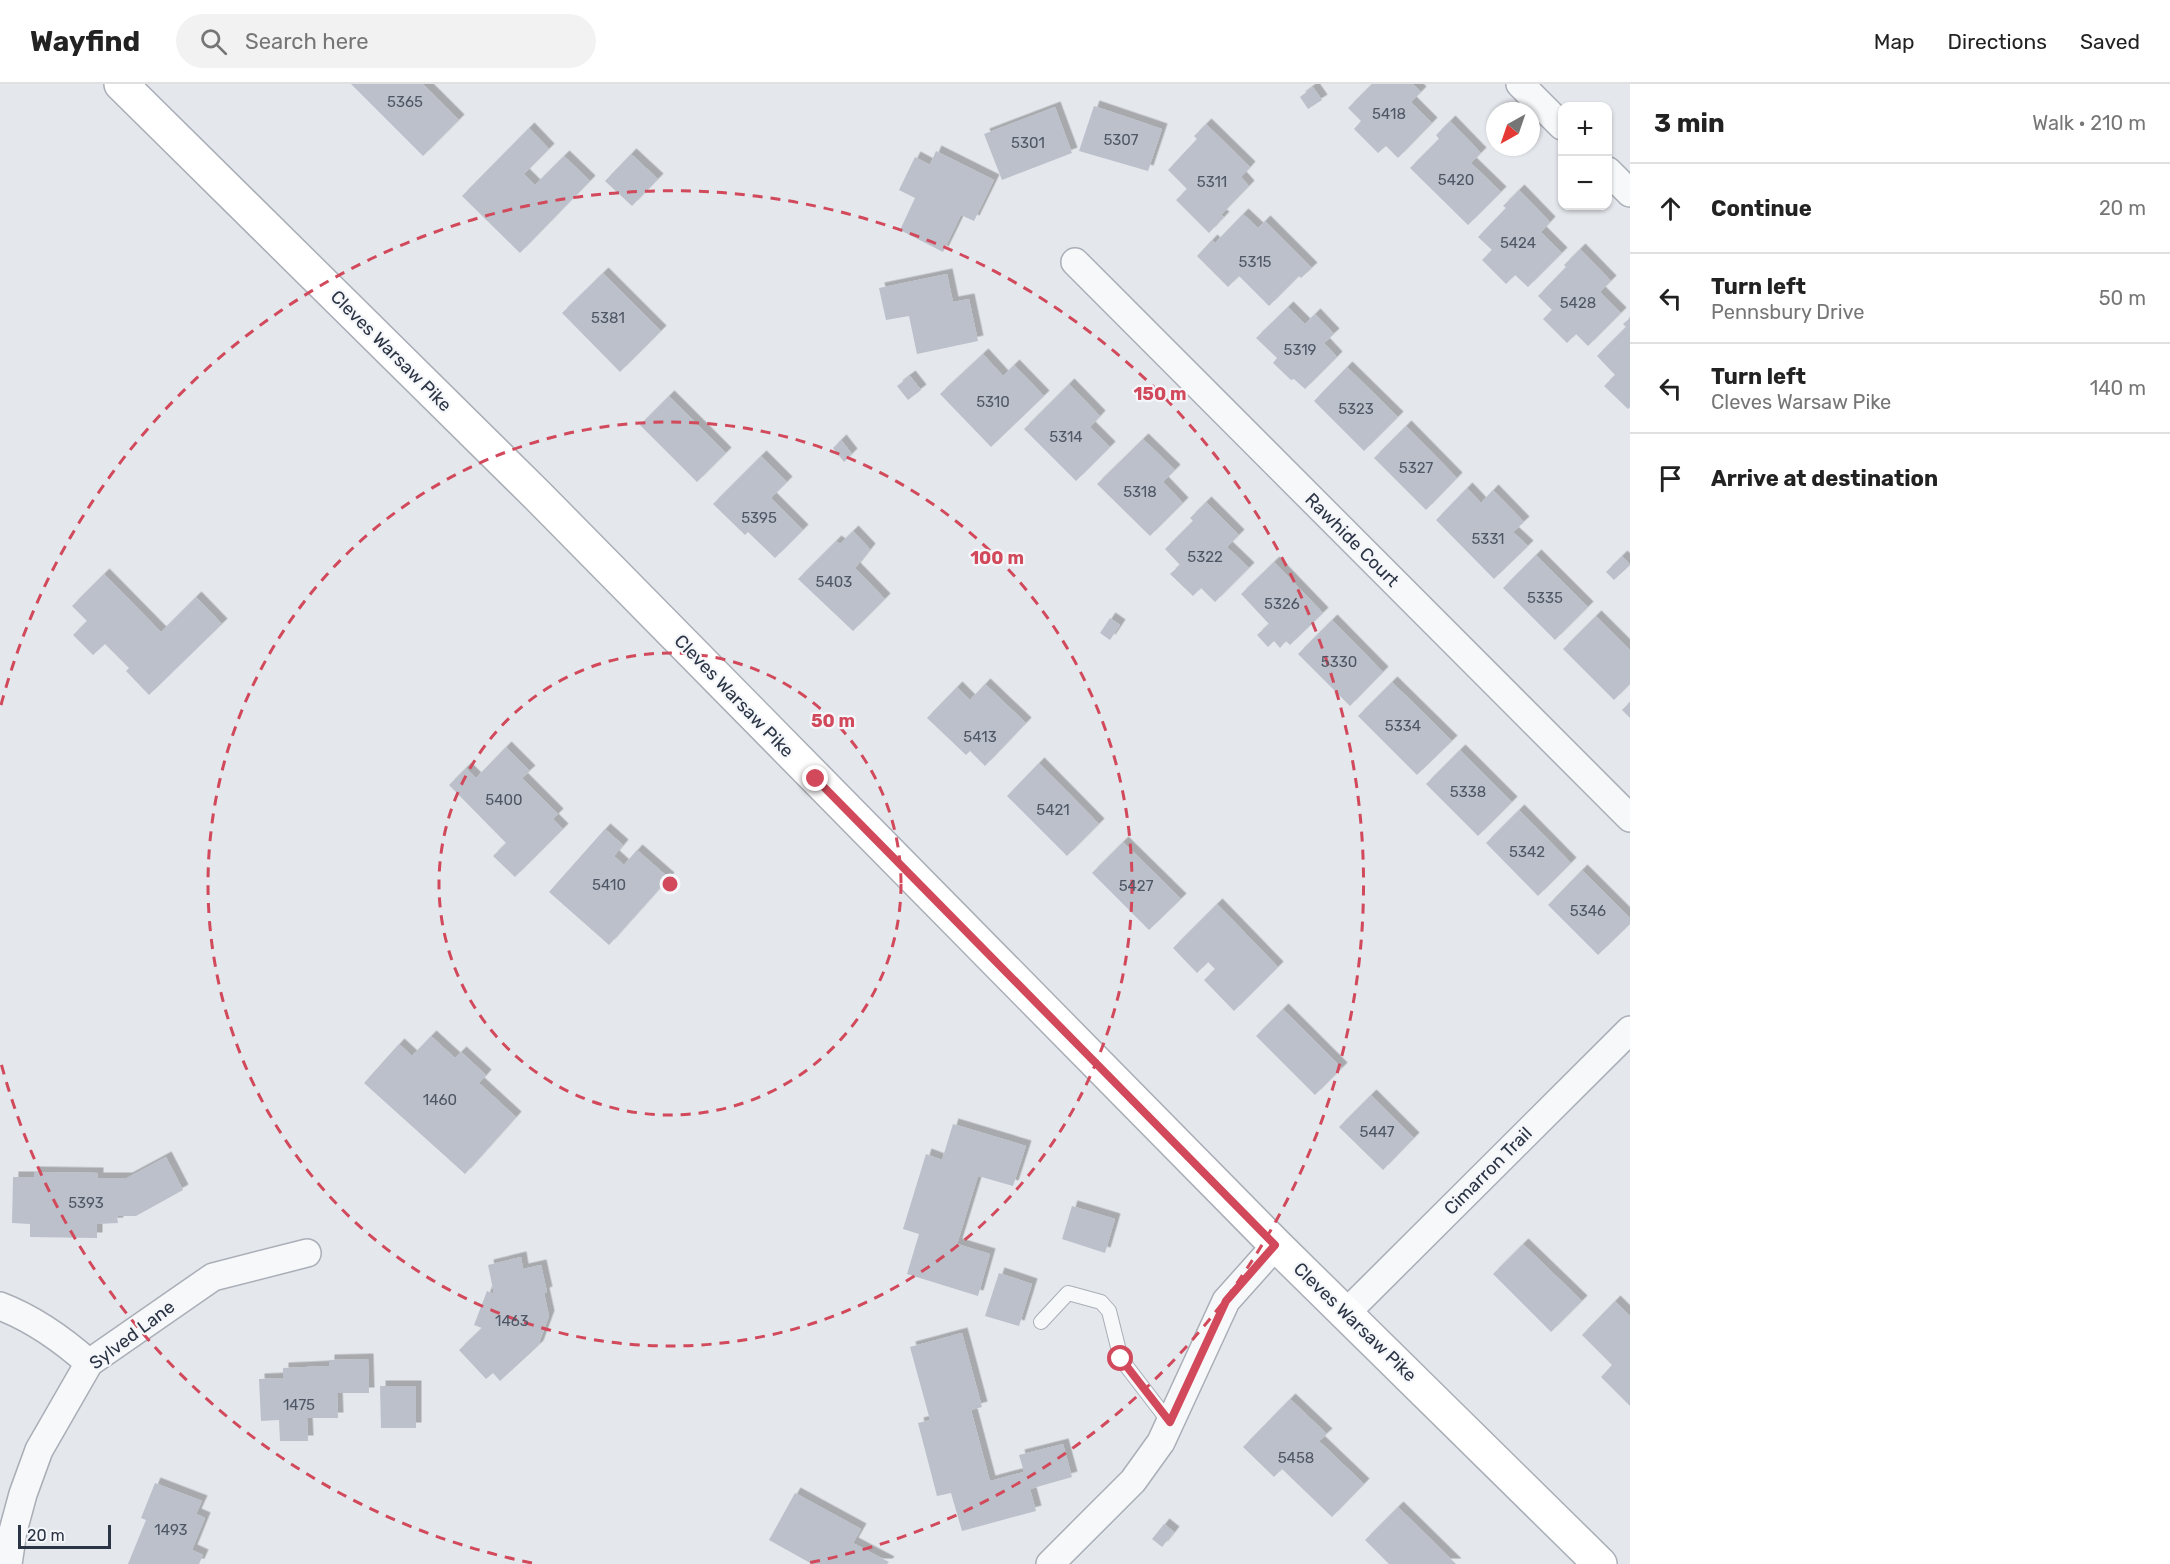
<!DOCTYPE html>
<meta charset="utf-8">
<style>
body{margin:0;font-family:Rubik,sans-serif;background:#f2f2f2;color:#222}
.controls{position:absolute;right:18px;top:18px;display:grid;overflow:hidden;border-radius:12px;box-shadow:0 2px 4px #0004}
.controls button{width:54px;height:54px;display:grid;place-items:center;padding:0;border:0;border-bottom:2px solid #e0e0e0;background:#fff;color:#222;font:30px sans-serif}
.compass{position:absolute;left:1486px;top:18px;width:54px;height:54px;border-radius:50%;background:#fff;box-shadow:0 2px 4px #0004;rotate:220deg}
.scale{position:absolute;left:18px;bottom:15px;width:93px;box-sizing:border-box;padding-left:6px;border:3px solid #2b3445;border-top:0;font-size:16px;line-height:21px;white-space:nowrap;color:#2b3445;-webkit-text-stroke:4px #f4f6f9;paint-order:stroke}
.stop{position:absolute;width:18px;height:18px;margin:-14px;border:4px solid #d1495b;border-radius:50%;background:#fff}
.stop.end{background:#d1495b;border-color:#fff;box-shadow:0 2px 6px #0008}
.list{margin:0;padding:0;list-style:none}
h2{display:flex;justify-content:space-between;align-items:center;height:78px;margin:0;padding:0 24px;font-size:26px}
h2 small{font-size:20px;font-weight:400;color:#767676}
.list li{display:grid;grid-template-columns:39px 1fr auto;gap:18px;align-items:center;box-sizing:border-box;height:90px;padding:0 24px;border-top:2px solid #e0e0e0}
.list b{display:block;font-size:22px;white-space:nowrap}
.list p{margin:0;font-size:20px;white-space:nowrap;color:#767676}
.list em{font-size:20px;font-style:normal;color:#767676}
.icon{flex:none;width:33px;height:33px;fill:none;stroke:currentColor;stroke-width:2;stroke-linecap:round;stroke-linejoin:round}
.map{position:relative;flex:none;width:1630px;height:1480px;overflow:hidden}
header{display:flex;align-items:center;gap:36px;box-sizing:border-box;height:84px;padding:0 30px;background:#fff;border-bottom:2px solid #e0e0e0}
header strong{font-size:28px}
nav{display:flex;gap:33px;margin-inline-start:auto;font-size:21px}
.search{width:420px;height:54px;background:#f2f2f2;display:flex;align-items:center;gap:15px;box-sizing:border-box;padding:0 21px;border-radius:33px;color:#767676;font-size:22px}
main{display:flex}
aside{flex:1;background:#fff}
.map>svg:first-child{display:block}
.building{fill:#bbc0ca;filter:url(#shadow)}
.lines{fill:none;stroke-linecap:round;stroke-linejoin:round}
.lane-casing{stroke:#a9aeb7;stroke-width:16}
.street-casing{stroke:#a9aeb7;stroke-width:30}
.secondary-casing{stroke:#a9aeb7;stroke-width:36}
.lane{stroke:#f7f8fa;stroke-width:14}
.street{stroke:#f7f8fa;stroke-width:27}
.secondary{stroke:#fff;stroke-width:33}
.route{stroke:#d1495b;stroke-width:8}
.ring{fill:none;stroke:#d1495b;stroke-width:3;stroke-dasharray:10 8}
.labels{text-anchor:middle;stroke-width:4.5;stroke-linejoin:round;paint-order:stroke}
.number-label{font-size:15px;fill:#4f5766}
.street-label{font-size:18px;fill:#2b3445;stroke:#f4f6f9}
.centre{fill:#d1495b;stroke:#f4f6f9;stroke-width:3}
.ring-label{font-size:18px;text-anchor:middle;font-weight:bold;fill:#d1495b;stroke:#f4f6f9;stroke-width:4.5;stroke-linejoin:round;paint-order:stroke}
</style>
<header>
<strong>Wayfind</strong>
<div class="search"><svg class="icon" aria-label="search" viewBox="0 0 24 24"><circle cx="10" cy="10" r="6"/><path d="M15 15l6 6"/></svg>Search here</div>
<nav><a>Map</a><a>Directions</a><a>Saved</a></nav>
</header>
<main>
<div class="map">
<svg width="1630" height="1480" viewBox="0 0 1630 1480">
<defs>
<filter id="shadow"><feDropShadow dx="5.5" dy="-5.5" stdDeviation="0" flood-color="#0004"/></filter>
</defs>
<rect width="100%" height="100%" fill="#e4e7ec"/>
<!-- building -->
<g class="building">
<polygon points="351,0 423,0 459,36 423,72"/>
<polygon points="1372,0 1413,0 1421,8 1411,18 1432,39 1398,74 1386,62 1378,69 1354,45 1361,37 1348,24"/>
<polygon points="1313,3 1322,16 1308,25 1300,13"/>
<polygon points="1094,22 1162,45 1148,87 1079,67"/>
<polygon points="1055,23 1072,69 1002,96 984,50"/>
<polygon points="1450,37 1481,69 1471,79 1501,108 1468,141 1410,84 1439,55 1436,51"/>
<polygon points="1206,40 1250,83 1241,93 1249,102 1221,131 1224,133 1209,149 1176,116 1187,105 1168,86 1197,55 1194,52"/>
<polygon points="529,44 549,65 524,90 535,101 564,72 590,97 520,169 462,112"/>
<polygon points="936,67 994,96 974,137 961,131 943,168 900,146 915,114 899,106 915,73 930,81"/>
<polygon points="631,70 658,95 632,122 605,97"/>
<polygon points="1519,106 1550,138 1541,148 1562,169 1528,203 1515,191 1506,200 1482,176 1492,166 1478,153 1506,124 1503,122"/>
<polygon points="1243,130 1258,144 1265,137 1312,184 1301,194 1299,192 1269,222 1239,192 1228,203 1197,172 1212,156 1215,159"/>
<polygon points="1580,165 1611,197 1600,208 1621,229 1588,262 1576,250 1567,259 1543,235 1552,226 1538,212 1566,183 1564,181"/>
<polygon points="603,189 661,247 620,288 562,229"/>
<polygon points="947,190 953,218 969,215 978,257 917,270 909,232 886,236 879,204"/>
<polygon points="1288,223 1305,240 1315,230 1334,250 1324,259 1337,273 1305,305 1294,295 1291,296 1273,279 1277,274 1256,254"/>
<polygon points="1630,234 1630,323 1628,325 1604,302 1615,291 1597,272 1626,243 1623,240"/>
<polygon points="983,270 1003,292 1014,281 1044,312 991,363 940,310"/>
<polygon points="1347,283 1398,333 1364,367 1314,317"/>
<polygon points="910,292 921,306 908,316 897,302"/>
<polygon points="1069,300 1100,332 1090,343 1110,363 1076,397 1024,345"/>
<polygon points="669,312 726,369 697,398 640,341"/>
<polygon points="1406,342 1457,394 1426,426 1374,374"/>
<polygon points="1143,355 1175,386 1163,398 1183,419 1150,452 1097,400"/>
<polygon points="841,356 852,370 844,378 833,364"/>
<polygon points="761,372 787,398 771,414 803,446 775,474 748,448 745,451 713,420"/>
<polygon points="1467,404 1481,419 1493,406 1524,438 1513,448 1528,462 1494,495 1436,436"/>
<polygon points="1206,418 1239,451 1227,463 1249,484 1215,518 1201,504 1193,512 1170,490 1180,481 1165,465 1193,437 1190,434"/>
<polygon points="853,447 870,465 855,484 885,515 853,547 798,495 836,457 840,460"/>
<polygon points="1536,471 1588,523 1555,556 1503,504"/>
<polygon points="1622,472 1630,481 1614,496 1606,488"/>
<polygon points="1274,478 1323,529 1290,561 1286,557 1280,564 1274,557 1268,563 1257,551 1269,540 1241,510"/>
<polygon points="104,490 161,548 196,513 222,540 149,611 126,587 129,584 105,560 93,571 73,551 87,537 72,522"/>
<polygon points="1596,532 1630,566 1630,600 1614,616 1563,565"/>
<polygon points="1110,534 1120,541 1110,556 1100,549"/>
<polygon points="1332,536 1383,588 1350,622 1298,570"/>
<polygon points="1392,598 1452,657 1417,691 1358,632"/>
<polygon points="985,600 1026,639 985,682 970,667 966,671 927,634 957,603 970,616"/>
<polygon points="1630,618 1630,634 1622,626"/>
<polygon points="506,663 530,687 522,694 558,730 553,735 563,745 515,793 493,772 506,759 449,701 466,684 476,694"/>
<polygon points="1460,666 1512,718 1478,752 1426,700"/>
<polygon points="1039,679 1099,740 1067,772 1007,712"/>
<polygon points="1519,726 1571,779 1538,812 1486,759"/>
<polygon points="605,745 623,761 614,772 624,781 637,766 669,794 609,861 549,808"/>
<polygon points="1123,758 1181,815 1149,846 1092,789"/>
<polygon points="1582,786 1630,834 1630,840 1598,871 1548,821"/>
<polygon points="1217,820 1278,883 1234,927 1204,896 1215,885 1208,878 1197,889 1173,864"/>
<polygon points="1283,925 1342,984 1315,1011 1256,952"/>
<polygon points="431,952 455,974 461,968 486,991 479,999 516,1033 465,1090 364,999 399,960 412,972"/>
<polygon points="1371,1011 1414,1054 1383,1086 1339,1043"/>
<polygon points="953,1040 1026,1062 1013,1102 978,1092 957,1160 990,1170 978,1212 907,1190 919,1150 903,1145 926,1070 942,1076"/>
<polygon points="166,1073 183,1106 136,1132 117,1132 118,1139 97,1140 97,1154 30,1153 30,1140 12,1139 13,1093 34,1093 34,1088 98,1089 98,1094 127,1094"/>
<polygon points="1072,1122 1115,1135 1105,1169 1062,1155"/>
<polygon points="1523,1160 1582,1217 1551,1248 1493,1190"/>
<polygon points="521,1173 523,1185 541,1181 547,1208 544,1209 549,1232 538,1262 500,1297 493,1289 486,1295 459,1266 482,1244 474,1241 487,1207 494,1210 488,1181"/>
<polygon points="999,1189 1032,1200 1019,1242 985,1232"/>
<polygon points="1615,1217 1630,1232 1630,1322 1601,1293 1612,1281 1582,1251"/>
<polygon points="962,1249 982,1323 971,1326 990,1397 1024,1388 1019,1371 1063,1360 1072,1393 1030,1405 1036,1427 962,1447 951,1409 937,1412 918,1339 930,1336 910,1263"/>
<polygon points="368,1275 369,1309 337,1309 338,1334 307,1334 308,1357 280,1357 279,1336 261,1337 259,1295 283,1294 283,1284 329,1282 329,1276"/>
<polygon points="380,1302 416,1302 416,1344 381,1344"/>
<polygon points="1290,1315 1327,1350 1319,1357 1364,1400 1332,1433 1282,1385 1274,1393 1243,1363"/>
<polygon points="155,1399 202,1417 196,1430 205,1434 192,1466 203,1471 199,1480 128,1480 146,1436 141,1434"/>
<polygon points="795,1409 861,1445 853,1459 889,1478 887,1480 812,1480 769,1456"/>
<polygon points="1398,1423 1456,1480 1389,1480 1365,1456"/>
<polygon points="1164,1440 1174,1448 1162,1463 1152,1455"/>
</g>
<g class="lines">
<!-- lane casing -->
<g class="lane-casing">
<polyline id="lane" points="1041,1238 1068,1209 1101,1218 1109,1227 1121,1275 1170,1339"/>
</g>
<!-- street casing -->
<g class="street-casing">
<g id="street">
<polyline points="1520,0 1562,42"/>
<polyline points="1608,87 1630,109"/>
<polyline points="1075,178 1630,734"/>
<path d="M0 1222C34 1235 62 1255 89 1279"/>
<polyline points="1346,1229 1630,946"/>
<polyline points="8,1480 13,1447 23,1410 39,1366 89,1279 213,1193 307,1169"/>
<polyline points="1050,1480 1133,1397 1161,1358 1226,1217 1276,1161"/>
</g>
</g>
<!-- secondary casing -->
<g class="secondary-casing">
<polyline id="secondary" points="121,0 539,413 1276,1161 1600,1480"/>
</g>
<!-- lane -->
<use href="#lane" class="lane"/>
<!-- street -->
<use href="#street" class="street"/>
<!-- secondary -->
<use href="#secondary" class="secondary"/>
</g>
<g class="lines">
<!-- route -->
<polyline class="route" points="816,695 1275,1161 1226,1217 1170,1338 1121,1275"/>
</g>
<!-- distance rings -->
<g class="ring">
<circle cx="670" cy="800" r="231"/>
<circle cx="670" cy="800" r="462"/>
<path d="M532 1479A693 693 0 0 1 1 979M1 621A693 693 0 1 1 808 1479"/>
</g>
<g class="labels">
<!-- number labels -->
<g class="number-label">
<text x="405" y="23">5365</text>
<text x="1389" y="35">5418</text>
<text x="1121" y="61">5307</text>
<text x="1028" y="64">5301</text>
<text x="1456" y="101">5420</text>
<text x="1212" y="103">5311</text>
<text x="1518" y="164">5424</text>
<text x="1255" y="183">5315</text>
<text x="1578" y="224">5428</text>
<text x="608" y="239">5381</text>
<text x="1300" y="271">5319</text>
<text x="993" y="323">5310</text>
<text x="1356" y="330">5323</text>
<text x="1066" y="358">5314</text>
<text x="1416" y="389">5327</text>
<text x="1140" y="413">5318</text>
<text x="759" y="439">5395</text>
<text x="1488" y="460">5331</text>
<text x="1205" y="478">5322</text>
<text x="834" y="503">5403</text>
<text x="1545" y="519">5335</text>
<text x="1282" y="525">5326</text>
<text x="1339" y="583">5330</text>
<text x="1403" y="647">5334</text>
<text x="980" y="658">5413</text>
<text x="1468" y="713">5338</text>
<text x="504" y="721">5400</text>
<text x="1053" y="731">5421</text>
<text x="1527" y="773">5342</text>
<text x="609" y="806">5410</text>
<text x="1136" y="807">5427</text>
<text x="1588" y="832">5346</text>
<text x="440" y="1021">1460</text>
<text x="1377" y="1053">5447</text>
<text x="86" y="1124">5393</text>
<text x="512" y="1242">1463</text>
<text x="299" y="1326">1475</text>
<text x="1296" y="1379">5458</text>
<text x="171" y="1451">1493</text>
</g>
<!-- street labels -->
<g class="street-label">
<text transform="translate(391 267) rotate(45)" y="6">Cleves Warsaw Pike</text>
<text transform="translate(1352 456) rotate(45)" y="6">Rawhide Court</text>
<text transform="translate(734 612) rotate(46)" y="6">Cleves Warsaw Pike</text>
<text transform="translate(1488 1087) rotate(-45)" y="6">Cimarron Trail</text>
<text transform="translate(1355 1238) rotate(44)" y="6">Cleves Warsaw Pike</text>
<text transform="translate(132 1251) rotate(-37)" y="6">Sylved Lane</text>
</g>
</g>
<circle cx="670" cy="800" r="9" class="centre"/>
<g class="ring-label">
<text x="1160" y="316">150 m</text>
<text x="997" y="480">100 m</text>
<text x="833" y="643">50 m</text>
</g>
</svg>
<div class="controls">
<button>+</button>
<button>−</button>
</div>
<svg class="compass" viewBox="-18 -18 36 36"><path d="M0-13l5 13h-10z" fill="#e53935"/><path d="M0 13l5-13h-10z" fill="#767676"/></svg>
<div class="scale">20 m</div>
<div class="stop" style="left:1121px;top:1275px"></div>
<div class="stop end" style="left:816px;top:695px"></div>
</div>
<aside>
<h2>3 min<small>Walk · 210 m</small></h2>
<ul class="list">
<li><svg class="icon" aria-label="ahead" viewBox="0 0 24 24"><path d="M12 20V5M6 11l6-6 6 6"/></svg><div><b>Continue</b></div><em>20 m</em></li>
<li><svg class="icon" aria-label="left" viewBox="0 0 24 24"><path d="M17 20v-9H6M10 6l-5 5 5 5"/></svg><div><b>Turn left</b><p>Pennsbury Drive</p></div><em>50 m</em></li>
<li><svg class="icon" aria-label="left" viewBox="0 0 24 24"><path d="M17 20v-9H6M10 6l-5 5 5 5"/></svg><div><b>Turn left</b><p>Cleves Warsaw Pike</p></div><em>140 m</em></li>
<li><svg class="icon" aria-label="arrive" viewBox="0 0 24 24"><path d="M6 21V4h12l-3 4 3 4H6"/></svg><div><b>Arrive at destination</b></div></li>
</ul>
</aside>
</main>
